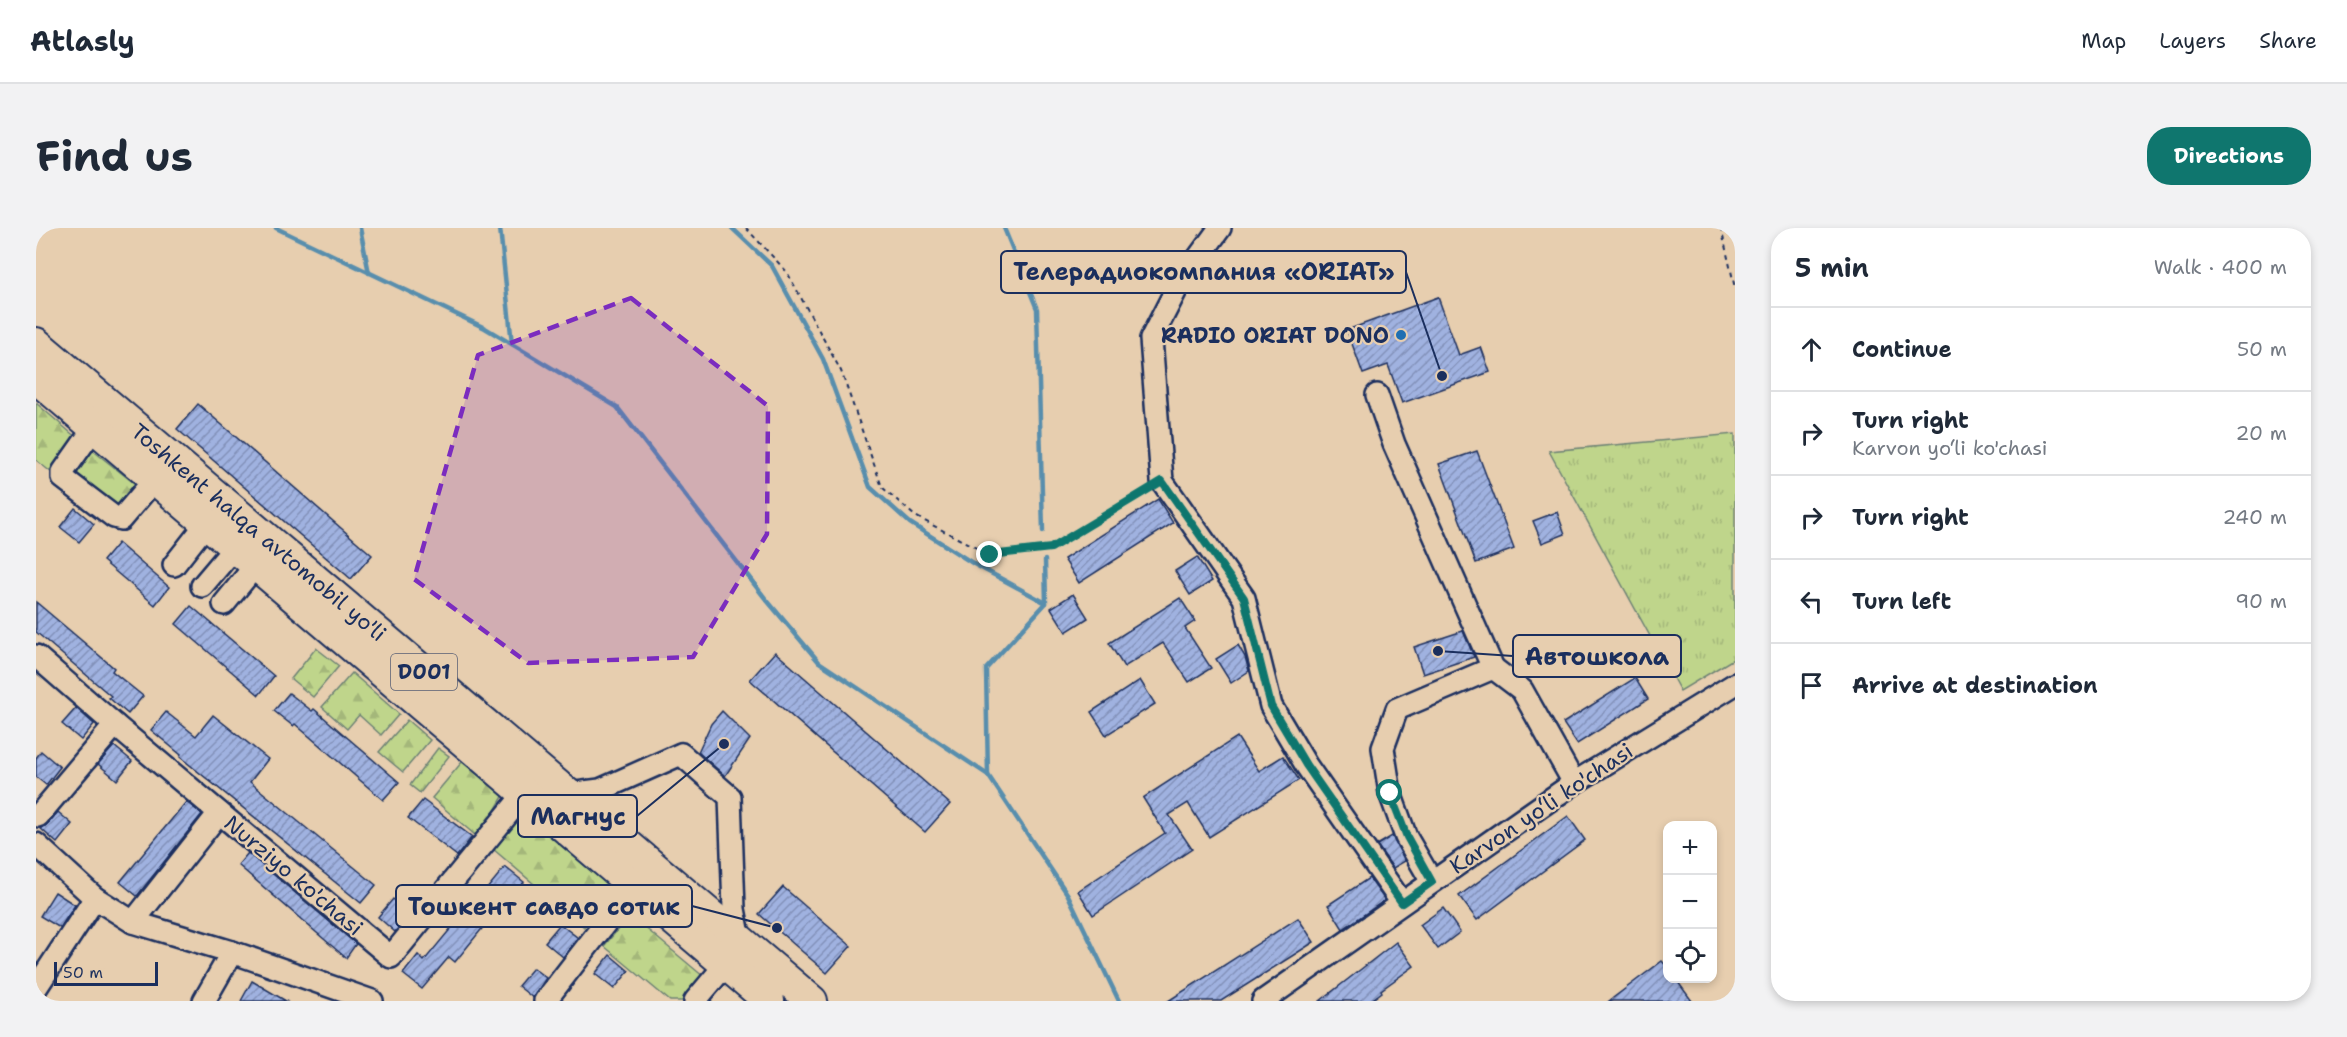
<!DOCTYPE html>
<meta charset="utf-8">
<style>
body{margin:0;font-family:"Shantell Sans",sans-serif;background:#f2f2f3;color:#1f2937}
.controls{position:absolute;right:18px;bottom:18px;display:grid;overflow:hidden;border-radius:12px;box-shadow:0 3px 9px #0003}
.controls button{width:54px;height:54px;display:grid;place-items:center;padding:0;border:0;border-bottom:2px solid #e0e1e3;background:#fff;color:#1f2937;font:30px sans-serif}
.scale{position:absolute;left:18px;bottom:15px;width:104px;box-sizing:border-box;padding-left:6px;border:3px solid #1b2f5e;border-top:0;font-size:16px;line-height:21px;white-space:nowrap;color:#1b2f5e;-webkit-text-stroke:4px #e7ceaf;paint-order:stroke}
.stop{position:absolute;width:18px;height:18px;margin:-14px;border:4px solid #0f766e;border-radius:50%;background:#fff}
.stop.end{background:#0f766e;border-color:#fff;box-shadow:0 2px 6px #0008}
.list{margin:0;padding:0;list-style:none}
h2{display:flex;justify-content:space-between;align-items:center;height:78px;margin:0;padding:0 24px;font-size:26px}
h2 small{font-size:20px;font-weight:400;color:#747a83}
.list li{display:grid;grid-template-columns:39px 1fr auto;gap:18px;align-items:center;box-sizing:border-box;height:84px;padding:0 24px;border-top:2px solid #e0e1e3}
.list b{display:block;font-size:22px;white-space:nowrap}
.list p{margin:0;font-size:20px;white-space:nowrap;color:#747a83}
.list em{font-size:20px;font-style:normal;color:#747a83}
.icon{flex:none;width:33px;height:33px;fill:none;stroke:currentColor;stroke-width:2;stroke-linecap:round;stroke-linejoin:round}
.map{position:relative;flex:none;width:1699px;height:773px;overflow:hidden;border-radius:24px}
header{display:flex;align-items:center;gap:36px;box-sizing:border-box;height:84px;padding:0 30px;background:#fff;border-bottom:2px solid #e0e1e3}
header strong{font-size:28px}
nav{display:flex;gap:33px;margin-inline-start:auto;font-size:21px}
.intro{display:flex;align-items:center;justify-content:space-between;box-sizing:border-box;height:144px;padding:0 36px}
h1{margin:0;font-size:42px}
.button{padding:15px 27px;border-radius:24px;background:#0f766e;color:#fff;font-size:21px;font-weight:700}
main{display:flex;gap:36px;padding:0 36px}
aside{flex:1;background:#fff;border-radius:24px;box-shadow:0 3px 9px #0003}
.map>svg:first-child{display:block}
.grass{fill:url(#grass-tufts);stroke:#6d8274;stroke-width:1.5}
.forest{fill:url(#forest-firs);stroke:#6d8274;stroke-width:1.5}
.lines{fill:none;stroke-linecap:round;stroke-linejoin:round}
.stream{stroke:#598ead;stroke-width:4.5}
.building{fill:url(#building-hatch);stroke:#1b2f5e;stroke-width:1.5}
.minor-casing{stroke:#1b2f5e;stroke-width:26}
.highway-casing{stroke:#1b2f5e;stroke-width:34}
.path{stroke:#1b2f5e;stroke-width:2;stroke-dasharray:4.5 4.5;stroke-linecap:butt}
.minor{stroke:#e7ceaf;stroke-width:21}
.highway{stroke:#e7ceaf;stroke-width:30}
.route{stroke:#0f766e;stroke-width:8}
.marked{fill:#7b2cbf;fill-opacity:0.2;stroke:#7b2cbf;stroke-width:4.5;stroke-dasharray:12 8;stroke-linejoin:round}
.poi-dot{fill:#1f6fb2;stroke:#e7ceaf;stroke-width:2}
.labels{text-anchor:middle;stroke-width:4.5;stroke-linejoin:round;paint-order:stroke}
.shield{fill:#e7ceaf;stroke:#585f76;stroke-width:1.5}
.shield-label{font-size:21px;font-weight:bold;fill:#1b2f5e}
.poi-label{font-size:22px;font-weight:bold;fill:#1b2f5e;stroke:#e7ceaf;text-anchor:end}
.street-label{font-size:22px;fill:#1b2f5e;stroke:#e7ceaf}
.leader{fill:none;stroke:#1b2f5e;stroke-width:2}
.callout-dot{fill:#1b2f5e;stroke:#e7ceaf;stroke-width:2}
.callout{fill:#e7ceaf;stroke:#1b2f5e;stroke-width:2}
.callout-label{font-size:24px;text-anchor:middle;font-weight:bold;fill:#1b2f5e}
</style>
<header>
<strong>Atlasly</strong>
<nav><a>Map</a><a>Layers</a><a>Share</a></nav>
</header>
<div class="intro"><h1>Find us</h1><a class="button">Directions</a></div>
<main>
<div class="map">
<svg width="1699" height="773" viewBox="0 0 1699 773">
<defs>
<pattern id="grass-tufts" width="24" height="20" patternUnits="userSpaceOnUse" patternTransform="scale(1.5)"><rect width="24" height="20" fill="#bfd58b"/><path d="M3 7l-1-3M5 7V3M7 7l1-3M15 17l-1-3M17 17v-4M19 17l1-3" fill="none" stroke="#a4b77a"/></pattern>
<pattern id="forest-firs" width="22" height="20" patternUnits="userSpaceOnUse" patternTransform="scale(1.5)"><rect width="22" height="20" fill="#bfd58b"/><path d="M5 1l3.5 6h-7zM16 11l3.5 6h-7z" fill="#a4b77a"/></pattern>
<pattern id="building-hatch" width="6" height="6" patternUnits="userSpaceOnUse" patternTransform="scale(1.5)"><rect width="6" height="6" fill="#a0b2e0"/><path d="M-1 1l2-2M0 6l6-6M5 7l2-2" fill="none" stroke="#8291b9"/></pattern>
</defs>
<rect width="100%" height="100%" fill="#e7ceaf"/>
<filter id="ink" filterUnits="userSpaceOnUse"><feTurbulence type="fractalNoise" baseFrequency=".0167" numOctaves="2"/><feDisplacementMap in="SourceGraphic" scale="12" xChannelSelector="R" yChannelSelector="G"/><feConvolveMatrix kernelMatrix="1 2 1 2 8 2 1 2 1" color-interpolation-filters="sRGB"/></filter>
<g filter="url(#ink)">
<!-- grass -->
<polygon class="grass" points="1699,206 1699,430 1644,463 1513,223"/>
<!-- forest -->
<g class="forest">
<polygon points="0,175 42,211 16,245 0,232"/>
<polygon points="55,221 103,259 86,281 38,243"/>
<polygon points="280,420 303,438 277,469 255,451"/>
<polygon points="316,445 363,486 345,507 323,487 311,501 286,479"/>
<polygon points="371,492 394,512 367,544 343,524"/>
<polygon points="402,520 413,528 384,565 374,557"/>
<polygon points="426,534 468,567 454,591 439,607 396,570"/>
<polygon points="487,586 579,663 548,699 457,621"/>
<polygon points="594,687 668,749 648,773 634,773 568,718"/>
</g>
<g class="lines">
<!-- stream -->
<g class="stream">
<polyline points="240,0 449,100 581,179 729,370 783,434 952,547 1032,667 1083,773"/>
<polyline points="324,0 333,45"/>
<polyline points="464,0 476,116"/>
<polyline points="696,0 736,38 787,131 834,259 874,295 938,336 1010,375"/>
<polyline points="968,0 1001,81 1007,303"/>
<polyline points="952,547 950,441 1010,375 1009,332"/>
</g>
</g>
<!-- building -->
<g class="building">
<polygon points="1402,69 1423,127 1445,119 1454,144 1366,175 1352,137 1327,146 1311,102"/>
<polygon points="162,176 336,327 315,351 141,201"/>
<polygon points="1441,223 1478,321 1440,335 1403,236"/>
<polygon points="1122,271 1137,295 1043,355 1028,331"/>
<polygon points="39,280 58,296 43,314 24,299"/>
<polygon points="1521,284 1529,306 1506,315 1497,293"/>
<polygon points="82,315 133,359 119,377 67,333"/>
<polygon points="1161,329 1176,353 1154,367 1139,343"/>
<polygon points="1037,366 1052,390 1030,404 1015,380"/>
<polygon points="1144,370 1159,393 1149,400 1175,440 1153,454 1127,415 1088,439 1073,415"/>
<polygon points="0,374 78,440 76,443 107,468 92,486 73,470 75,468 0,404"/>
<polygon points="155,378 238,448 223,467 140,396"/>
<polygon points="1427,403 1438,429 1387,446 1378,419"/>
<polygon points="1202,417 1209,429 1213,443 1195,455 1180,431"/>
<polygon points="739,424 914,576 889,604 714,452"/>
<polygon points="1599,450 1612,471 1541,516 1527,495"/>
<polygon points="1104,452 1119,476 1070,507 1055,484"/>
<polygon points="253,465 276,483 278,481 363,554 347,572 259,496 257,498 238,483"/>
<polygon points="40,480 58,496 45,512 26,496"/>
<polygon points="686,483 714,511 689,548 662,524 675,496"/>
<polygon points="130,484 160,508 177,487 232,531 214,554 340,657 325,675 144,529 145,527 115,502"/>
<polygon points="1201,509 1223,543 1247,528 1263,552 1173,609 1152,575 1133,587 1156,621 1057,687 1042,663 1129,605 1107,570"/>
<polygon points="78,518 96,533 81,552 62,536"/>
<polygon points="5,523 24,539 10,557 0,549 0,530"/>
<polygon points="387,572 436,609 421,628 372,590"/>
<polygon points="150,574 166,586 101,668 84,654"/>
<polygon points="22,584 36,596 21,615 4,600 11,597"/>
<polygon points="1532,588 1549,612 1441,692 1423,668"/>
<polygon points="1356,608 1369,633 1357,640 1341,617"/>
<polygon points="212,625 320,716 310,730 202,637"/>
<polygon points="469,639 488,654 473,673 470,671 419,734 413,729 386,761 367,746 382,727 388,733 439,671 441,673"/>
<polygon points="1333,650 1349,672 1307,701 1292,677"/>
<polygon points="747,659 815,718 791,745 723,686"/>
<polygon points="19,664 39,677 24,700 4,688"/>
<polygon points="357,671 374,685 359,704 342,689"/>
<polygon points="1407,680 1424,704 1402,721 1384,697"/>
<polygon points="1262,690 1278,714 1256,728 1185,773 1132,773"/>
<polygon points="524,696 542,710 527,729 509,714"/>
<polygon points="1360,714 1378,738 1345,762 1346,764 1334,773 1284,773"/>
<polygon points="574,727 593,743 578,761 559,746"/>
<polygon points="1626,733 1632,740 1632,750 1639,750 1656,773 1573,773"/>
<polygon points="497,740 510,750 497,770 482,758"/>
<polygon points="216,753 250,773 205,773"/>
</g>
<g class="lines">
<!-- minor casing -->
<g class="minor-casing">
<g id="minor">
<polyline points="1184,0 1143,56 1115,111 1126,253 1208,370 1235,478 1270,537 1366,675"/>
<polyline points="1341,167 1358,216 1457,440"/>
<polyline points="58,200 27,244 27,250 78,289 85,291 119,251"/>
<polyline points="138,337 171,295"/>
<polyline points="166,358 199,319"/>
<polyline points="188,376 220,337"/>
<polyline points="0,428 79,497 355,729 489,565"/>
<polyline points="532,566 564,562 645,526 694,569 698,681 704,712"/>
<polyline points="2,588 79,497"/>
<polyline points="0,616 59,670 97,694 196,724 336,773"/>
<polyline points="1396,654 1370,609 1354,565 1347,520 1361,481 1457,440 1486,462 1538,555"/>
<polyline points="97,694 183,585"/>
<polyline points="0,760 59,670"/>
<polyline points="168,773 196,724"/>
<polyline points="509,773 598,658"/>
<polyline points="659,773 690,736"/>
<polyline points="1227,773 1538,555 1699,456"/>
</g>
</g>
<!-- highway casing -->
<g class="highway-casing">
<g id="highway">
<polyline points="0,115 776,773"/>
<polyline points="0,150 733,773"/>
</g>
</g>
<!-- path -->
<g class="path">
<polyline points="710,0 751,44 805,143 846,259 879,288 954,327 1015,320 1111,263"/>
<polyline points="1685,0 1699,60"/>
</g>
<!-- minor -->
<use href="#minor" class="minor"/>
<!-- highway -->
<use href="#highway" class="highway"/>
</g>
</g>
<g class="lines" filter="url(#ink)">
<!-- route -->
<polyline class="route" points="954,327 1015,320 1126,253 1208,370 1235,478 1270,537 1366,675 1396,654 1371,609 1354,565"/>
</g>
<!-- marked area -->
<path class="marked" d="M595 70 732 178 731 306 657 429 492 435 378 351 442 127Z"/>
<!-- markers -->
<circle class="poi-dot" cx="1365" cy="107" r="6"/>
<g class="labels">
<!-- shield labels -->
<rect class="shield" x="355" y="426" width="66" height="36" rx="4.5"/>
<g class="shield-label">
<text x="388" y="451">D001</text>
</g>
<!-- poi labels -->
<g class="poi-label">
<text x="1353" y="115">RADIO ORIAT DONO</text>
</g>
<!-- street labels -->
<g class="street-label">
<text transform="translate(223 304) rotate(40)" y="8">Toshkent halqa avtomobil yo'li</text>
<text transform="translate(1505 580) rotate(-34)" y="8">Karvon yo‘li ko'chasi</text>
<text transform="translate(258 647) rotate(40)" y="8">Nurziyo ko'chasi</text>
</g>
</g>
<!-- callouts -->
<path class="leader" d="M1406 148L1370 44M1402 423L1477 428M688 516L601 588M741 700L656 678"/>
<g class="callout-dot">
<circle cx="1406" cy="148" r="6"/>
<circle cx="1402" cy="423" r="6"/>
<circle cx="688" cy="516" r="6"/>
<circle cx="741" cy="700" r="6"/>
</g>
<g class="callout">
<rect x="965" y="23" width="405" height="42" rx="6"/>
<rect x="1477" y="407" width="168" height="42" rx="6"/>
<rect x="482" y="567" width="119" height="42" rx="6"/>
<rect x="360" y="657" width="296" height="42" rx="6"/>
</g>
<g class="callout-label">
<text x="1168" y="52">Телерадиокомпания «ORIAT»</text>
<text x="1561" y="437">Автошкола</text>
<text x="542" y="597">Магнус</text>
<text x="508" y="687">Тошкент савдо сотик</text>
</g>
</svg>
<div class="controls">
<button>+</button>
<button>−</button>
<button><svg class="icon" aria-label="locate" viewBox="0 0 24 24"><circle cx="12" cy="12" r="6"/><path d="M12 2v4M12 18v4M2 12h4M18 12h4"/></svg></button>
</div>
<div class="scale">50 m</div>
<div class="stop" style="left:1354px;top:565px"></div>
<div class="stop end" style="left:954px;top:327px"></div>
</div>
<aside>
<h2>5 min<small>Walk · 400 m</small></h2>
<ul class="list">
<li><svg class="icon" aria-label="ahead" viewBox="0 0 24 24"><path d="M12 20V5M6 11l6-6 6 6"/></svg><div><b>Continue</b></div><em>50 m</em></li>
<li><svg class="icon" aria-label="right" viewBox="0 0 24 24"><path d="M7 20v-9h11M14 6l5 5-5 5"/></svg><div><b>Turn right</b><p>Karvon yo‘li ko'chasi</p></div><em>20 m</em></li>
<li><svg class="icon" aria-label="right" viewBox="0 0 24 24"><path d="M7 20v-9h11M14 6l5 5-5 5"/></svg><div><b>Turn right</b></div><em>240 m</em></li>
<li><svg class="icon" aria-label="left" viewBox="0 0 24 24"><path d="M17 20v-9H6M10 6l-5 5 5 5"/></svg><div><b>Turn left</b></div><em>90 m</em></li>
<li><svg class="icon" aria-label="arrive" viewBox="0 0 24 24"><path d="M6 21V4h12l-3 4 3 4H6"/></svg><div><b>Arrive at destination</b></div></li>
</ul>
</aside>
</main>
